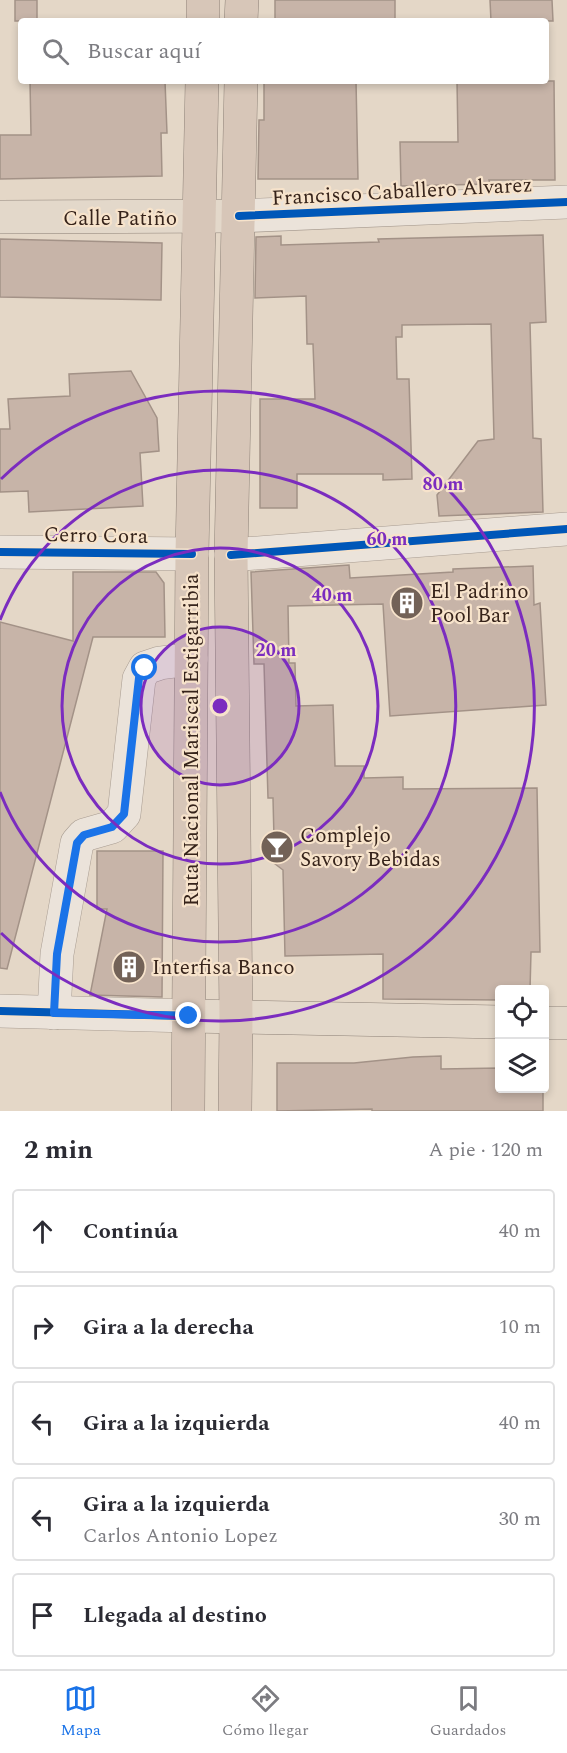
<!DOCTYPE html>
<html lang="es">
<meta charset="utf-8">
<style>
body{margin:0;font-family:Spectral,serif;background:#f7f7f7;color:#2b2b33}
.controls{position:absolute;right:18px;bottom:18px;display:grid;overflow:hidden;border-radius:6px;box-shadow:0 3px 9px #0003}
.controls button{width:54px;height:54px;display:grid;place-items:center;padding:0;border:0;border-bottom:2px solid #e1e1e2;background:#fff;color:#2b2b33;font:30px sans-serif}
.stop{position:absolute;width:18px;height:18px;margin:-14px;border:4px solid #1a73e8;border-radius:50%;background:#fff}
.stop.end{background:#1a73e8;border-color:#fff;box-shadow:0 2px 6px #0008}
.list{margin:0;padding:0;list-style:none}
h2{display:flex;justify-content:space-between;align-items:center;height:78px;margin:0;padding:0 24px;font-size:26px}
h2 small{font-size:20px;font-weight:400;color:#7c7c81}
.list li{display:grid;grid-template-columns:39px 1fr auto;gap:18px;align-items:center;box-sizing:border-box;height:84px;margin:0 12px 12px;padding:0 12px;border:2px solid #e1e1e2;border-radius:6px}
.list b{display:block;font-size:22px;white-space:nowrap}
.list p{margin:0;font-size:20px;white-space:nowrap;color:#7c7c81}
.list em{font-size:20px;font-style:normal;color:#7c7c81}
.icon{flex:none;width:33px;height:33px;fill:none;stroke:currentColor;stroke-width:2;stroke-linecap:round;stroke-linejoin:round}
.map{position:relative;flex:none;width:567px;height:1111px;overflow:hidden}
.search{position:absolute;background:#fff;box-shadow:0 3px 9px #0003;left:18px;right:18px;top:18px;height:66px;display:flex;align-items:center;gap:15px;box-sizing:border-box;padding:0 21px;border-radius:6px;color:#7c7c81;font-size:22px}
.sheet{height:558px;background:#fff}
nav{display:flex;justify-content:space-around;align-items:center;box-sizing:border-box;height:84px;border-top:2px solid #e1e1e2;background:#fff;font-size:16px;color:#7c7c81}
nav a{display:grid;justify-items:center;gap:3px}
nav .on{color:#1a73e8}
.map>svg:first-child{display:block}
.building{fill:#c7b4a8;stroke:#a39287;stroke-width:1.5}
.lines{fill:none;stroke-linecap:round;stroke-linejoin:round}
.minor-casing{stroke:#a89c91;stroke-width:34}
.major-casing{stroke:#8e8278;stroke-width:34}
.highway-casing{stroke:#8e8278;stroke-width:34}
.minor{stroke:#ebe3da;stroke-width:33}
.major{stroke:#e3d8ca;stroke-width:33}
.highway{stroke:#d7c6b8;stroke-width:33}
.cycleway-casing{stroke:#f7e3cb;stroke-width:11}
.cycleway{stroke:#0057b8;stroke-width:8}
.route{stroke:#1a73e8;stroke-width:8}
.ring{fill:none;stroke:#7b2cbf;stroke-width:3}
.labels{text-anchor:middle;stroke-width:4.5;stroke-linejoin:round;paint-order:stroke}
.street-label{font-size:21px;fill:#36231a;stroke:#f7e3cb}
.poi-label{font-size:21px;fill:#36231a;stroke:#f7e3cb;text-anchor:start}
.centre{fill:#7b2cbf;stroke:#f7e3cb;stroke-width:3}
.ring-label{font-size:18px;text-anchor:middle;font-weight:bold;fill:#7b2cbf;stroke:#f7e3cb;stroke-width:4.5;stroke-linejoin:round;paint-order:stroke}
</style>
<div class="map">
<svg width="567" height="1111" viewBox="0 0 567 1111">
<rect width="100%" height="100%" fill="#e4d7c7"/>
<!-- building -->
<g class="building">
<rect x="15" y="0" width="22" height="21"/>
<rect x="275" y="0" width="120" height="21"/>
<polygon points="490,0 552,0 553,21 491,21"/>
<polygon points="30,81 165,81 167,133 161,133 162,176 0,179 0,135 31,135"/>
<polygon points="264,81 356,81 358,179 258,179 259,120 264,120"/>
<polygon points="457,81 554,81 555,180 489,180 490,184 401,186 400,142 458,142"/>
<polygon points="543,235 546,322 530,323 533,438 541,439 543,512 439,516 437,495 478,441 494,439 491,324 402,325 402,337 396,337 397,379 409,379 412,479 383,480 383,474 297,474 297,508 260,508 260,399 315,399 313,344 307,344 306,296 255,298 256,237 281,236 281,245 379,242 378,239"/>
<polygon points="0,239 162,243 161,300 0,297"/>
<polygon points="131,371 157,418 159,451 140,453 143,506 29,512 28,491 0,492 0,429 10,429 8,399 70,396 69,374"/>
<polygon points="349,565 350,578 453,572 453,569 533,566 534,605 540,603 546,705 390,716 383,604 288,606 289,663 295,663 296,706 333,705 335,766 364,766 364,778 403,777 403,789 537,788 540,952 531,952 530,990 500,990 500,1000 383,999 383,954 285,956 283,870 274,863 269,839 274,839 273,798 268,798 264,664 254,664 251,572"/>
<polygon points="73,572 156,572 164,583 165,637 93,637 7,969 0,968 0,622 73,641"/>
<polygon points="97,851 163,851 162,997 90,995 107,909 97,909"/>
<polygon points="441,1056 441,1069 500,1068 500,1089 543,1089 543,1111 372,1111 372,1109 277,1111 277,1063 354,1063 413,1057"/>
</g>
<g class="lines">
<!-- minor casing -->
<g class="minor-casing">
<g id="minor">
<polyline points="239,216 567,202"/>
<polyline points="0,552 192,554"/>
<polyline points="231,555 567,529"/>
<polyline points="0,1011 189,1016"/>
<polyline points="54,1013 57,954 77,843 84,835 112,827 124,814 139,679 145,668 160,663 191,659"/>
</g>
</g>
<!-- major casing -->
<g class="major-casing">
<g id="major">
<polyline points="0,217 239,216"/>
<polyline points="189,1016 500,1022"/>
<polyline points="544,1023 567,1023"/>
</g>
</g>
<!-- highway casing -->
<g class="highway-casing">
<g id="highway">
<polyline points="203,21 203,0"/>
<polyline points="241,21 242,0"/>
<polyline points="188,1111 192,554 202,81"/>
<polyline points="235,1111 236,1017 231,555 241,81"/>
</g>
</g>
<!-- minor -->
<use href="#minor" class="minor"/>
<!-- major -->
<use href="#major" class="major"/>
<!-- highway -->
<use href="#highway" class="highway"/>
<!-- cycleway casing -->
<g class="cycleway-casing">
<g id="cycleway">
<polyline points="239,216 567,202"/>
<polyline points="0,552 192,554"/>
<polyline points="231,555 567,529"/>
<polyline points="0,1011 189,1016"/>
</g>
</g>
<!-- cycleway -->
<use href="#cycleway" class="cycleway"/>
</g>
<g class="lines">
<!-- route -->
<polyline class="route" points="145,668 139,678 124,814 112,827 84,835 77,843 57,954 54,1013 189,1016"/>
</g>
<!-- distance rings -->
<circle cx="220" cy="706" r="79" fill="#7b2cbf" fill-opacity=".12"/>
<g class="ring">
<circle cx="220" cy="706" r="79"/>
<circle cx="220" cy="706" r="158"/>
<path d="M0 620A236 236 0 1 1 0 792"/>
<path d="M1 479A315 315 0 1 1 1 933"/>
</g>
<!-- icons -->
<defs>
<g id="building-disc" transform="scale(1.725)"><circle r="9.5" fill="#736257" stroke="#f7e3cb"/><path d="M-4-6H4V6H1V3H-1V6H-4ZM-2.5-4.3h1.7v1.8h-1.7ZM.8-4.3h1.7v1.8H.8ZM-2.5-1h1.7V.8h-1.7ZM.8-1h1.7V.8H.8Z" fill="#fff"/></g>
<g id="bar-disc" transform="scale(1.725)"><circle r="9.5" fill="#736257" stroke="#f7e3cb"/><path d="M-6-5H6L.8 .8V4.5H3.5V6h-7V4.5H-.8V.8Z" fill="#fff"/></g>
</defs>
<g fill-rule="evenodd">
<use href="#building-disc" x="407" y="603"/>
<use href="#bar-disc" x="277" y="847"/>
<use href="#building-disc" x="129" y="967"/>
</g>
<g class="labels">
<!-- street labels -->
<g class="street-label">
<text transform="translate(402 191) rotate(-3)" y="7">Francisco Caballero Alvarez</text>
<text x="120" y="225">Calle Patiño</text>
<text transform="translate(96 535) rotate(1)" y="7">Cerro Cora</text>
<text transform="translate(191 740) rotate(-90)" y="7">Ruta Nacional Mariscal Estigarribia</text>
</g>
<!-- poi labels -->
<g class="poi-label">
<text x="430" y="598">El Padrino<tspan x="430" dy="24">Pool Bar</tspan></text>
<text x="300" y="842">Complejo<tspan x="300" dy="24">Savory Bebidas</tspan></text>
<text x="152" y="974">Interfisa Banco</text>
</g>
</g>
<circle cx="220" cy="706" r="9" class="centre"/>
<g class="ring-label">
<text x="443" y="490">80 m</text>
<text x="387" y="545">60 m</text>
<text x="332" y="601">40 m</text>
<text x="276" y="656">20 m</text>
</g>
</svg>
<div class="controls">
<button><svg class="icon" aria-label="locate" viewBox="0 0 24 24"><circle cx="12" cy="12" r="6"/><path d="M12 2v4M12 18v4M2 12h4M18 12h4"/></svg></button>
<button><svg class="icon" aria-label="layers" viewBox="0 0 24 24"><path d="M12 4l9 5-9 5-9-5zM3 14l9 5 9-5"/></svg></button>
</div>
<div class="stop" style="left:145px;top:668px"></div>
<div class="stop end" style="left:189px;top:1016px"></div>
<div class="search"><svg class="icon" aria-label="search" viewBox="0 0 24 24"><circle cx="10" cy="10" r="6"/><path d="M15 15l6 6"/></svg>Buscar aquí</div>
</div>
<section class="sheet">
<h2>2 min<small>A pie · 120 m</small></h2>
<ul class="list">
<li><svg class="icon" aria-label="ahead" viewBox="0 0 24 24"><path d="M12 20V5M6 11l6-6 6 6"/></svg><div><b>Continúa</b></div><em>40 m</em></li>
<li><svg class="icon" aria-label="right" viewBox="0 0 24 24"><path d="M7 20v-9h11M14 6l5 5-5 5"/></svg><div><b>Gira a la derecha</b></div><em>10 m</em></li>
<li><svg class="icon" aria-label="left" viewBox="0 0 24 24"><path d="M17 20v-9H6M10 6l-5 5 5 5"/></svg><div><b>Gira a la izquierda</b></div><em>40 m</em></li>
<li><svg class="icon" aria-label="left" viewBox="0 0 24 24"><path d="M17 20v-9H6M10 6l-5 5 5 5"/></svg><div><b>Gira a la izquierda</b><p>Carlos Antonio Lopez</p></div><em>30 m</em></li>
<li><svg class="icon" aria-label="arrive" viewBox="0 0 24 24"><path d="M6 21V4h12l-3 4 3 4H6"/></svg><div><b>Llegada al destino</b></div></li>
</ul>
</section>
<nav>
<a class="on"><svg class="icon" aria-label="map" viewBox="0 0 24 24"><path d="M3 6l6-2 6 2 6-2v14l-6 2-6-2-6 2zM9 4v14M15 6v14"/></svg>Mapa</a>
<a><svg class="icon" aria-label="directions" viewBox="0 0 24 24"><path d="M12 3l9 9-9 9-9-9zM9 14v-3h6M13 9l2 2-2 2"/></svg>Cómo llegar</a>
<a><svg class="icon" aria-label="saved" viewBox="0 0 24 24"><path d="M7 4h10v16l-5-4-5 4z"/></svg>Guardados</a>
</nav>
